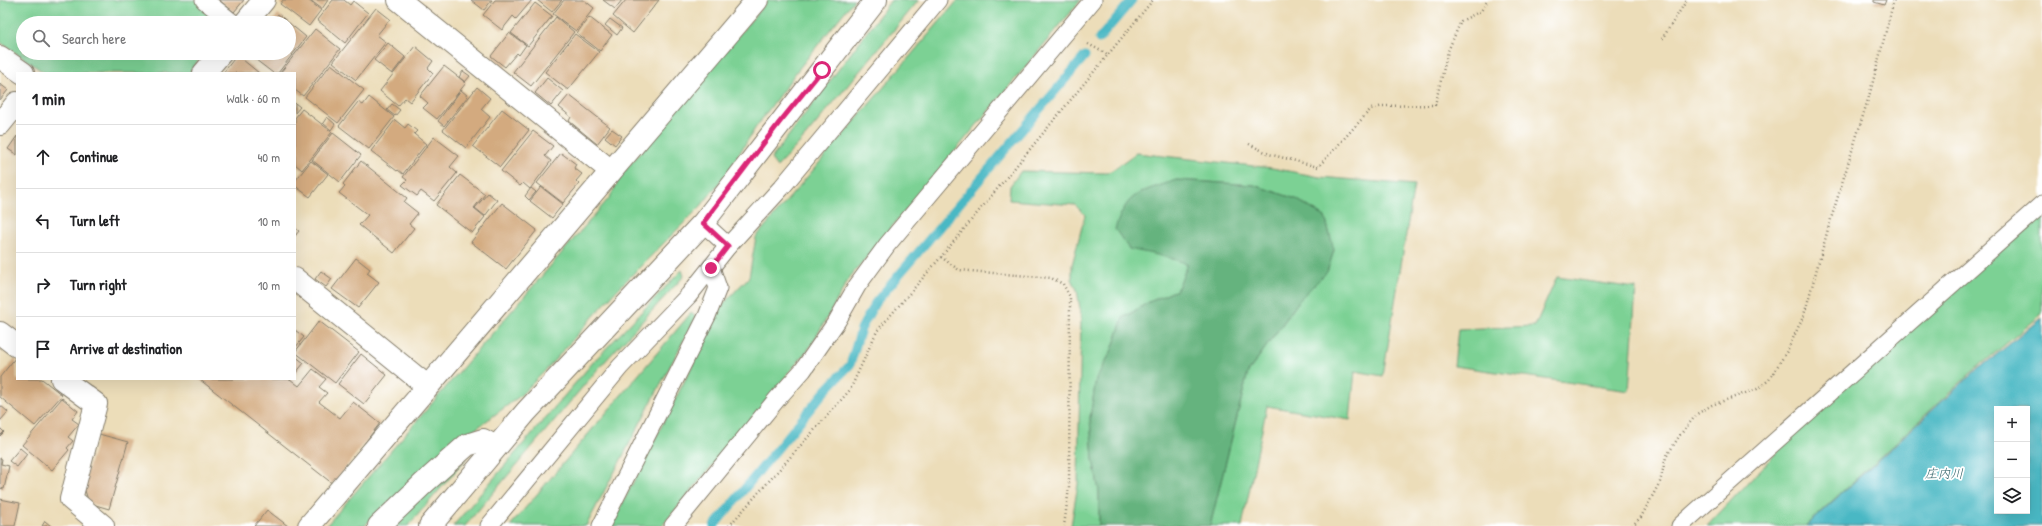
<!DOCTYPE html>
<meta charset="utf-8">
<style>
body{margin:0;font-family:"Patrick Hand","Klee One",sans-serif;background:#f2f2f2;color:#202124}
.controls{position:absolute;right:12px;bottom:12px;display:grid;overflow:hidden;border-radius:0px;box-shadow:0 4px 16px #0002}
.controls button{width:36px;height:36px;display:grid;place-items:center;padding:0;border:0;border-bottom:1px solid #e0e0e0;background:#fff;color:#202124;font:20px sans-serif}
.stop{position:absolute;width:12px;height:12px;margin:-9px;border:3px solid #db2777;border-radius:50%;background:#fff}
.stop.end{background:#db2777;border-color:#fff;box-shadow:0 1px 4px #0008}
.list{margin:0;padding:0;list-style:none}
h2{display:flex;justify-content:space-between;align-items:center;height:52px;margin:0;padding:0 16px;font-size:17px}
h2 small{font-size:13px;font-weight:400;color:#757577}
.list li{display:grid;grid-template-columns:26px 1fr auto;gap:12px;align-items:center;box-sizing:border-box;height:64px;padding:0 16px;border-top:1px solid #e0e0e0}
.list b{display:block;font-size:15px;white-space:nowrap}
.list em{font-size:13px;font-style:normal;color:#757577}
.icon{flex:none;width:22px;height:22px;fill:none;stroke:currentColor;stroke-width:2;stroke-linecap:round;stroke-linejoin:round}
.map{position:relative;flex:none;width:2042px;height:526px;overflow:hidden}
.search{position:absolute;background:#fff;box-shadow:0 4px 16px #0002;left:16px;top:16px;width:280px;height:44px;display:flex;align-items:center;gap:10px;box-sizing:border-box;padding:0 14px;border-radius:22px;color:#757577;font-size:15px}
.panel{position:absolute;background:#fff;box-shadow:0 4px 16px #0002;left:16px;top:72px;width:280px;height:308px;border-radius:0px}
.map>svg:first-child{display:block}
.green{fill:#7cd194;stroke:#4c7658}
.forest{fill:#65b37e;stroke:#40684d}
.water{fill:#4ab8c4;stroke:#336a70;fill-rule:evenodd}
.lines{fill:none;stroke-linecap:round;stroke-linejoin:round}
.stream{stroke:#4ab8c4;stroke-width:9}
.building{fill:#d3aa7f}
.service-casing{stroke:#847c6a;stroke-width:19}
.minor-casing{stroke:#847c6a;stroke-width:24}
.tertiary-casing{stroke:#847c6a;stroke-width:24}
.path{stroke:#847c6a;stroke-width:2.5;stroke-dasharray:1 3;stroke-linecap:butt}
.service{stroke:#fff;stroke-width:17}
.minor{stroke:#fff;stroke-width:22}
.tertiary{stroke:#fff;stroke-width:22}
.route{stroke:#db2777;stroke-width:5}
.labels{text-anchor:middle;stroke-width:3.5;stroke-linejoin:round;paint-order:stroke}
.water-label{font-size:13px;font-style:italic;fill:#316268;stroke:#fff}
</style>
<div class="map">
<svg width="2042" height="526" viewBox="0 0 2042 526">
<rect width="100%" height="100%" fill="#fff"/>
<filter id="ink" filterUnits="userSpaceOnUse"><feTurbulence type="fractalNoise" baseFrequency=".025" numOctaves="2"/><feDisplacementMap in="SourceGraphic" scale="8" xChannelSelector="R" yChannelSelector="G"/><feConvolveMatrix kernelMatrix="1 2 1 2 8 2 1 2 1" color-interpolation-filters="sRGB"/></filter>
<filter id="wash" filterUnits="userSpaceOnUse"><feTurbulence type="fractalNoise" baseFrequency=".012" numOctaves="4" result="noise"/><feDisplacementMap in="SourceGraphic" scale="16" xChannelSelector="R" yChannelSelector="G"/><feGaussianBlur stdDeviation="0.9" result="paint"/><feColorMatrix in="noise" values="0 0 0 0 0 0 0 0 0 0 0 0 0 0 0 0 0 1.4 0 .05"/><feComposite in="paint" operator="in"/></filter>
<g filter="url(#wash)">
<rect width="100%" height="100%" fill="#ecddb9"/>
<!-- green -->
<g class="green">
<polygon points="0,0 196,0 218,17 219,23 23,23 23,53 204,53 189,73 45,73 0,42"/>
<polygon points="768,0 854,0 797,71 756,127 729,170 701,206 616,291 546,370 520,396 477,428 364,526 326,526 610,197 622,174"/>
<polygon points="891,0 919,0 804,138 777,167 771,159"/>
<polygon points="958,0 1081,0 850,277 811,346 662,526 611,526 724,303 749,277 756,237"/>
<polygon points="1136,153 1272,168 1320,177 1414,185 1383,376 1355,371 1350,420 1267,406 1242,526 1210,526 1248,372 1301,298 1327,272 1334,250 1325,217 1296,199 1254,185 1176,180 1167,257 1188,264 1177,290 1149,302 1123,318 1112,350 1096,379 1090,418 1093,459 1099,491 1099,526 1071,526 1078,484 1081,315 1077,290 1072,279 1072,265 1085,215 1075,205 1009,200 1010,186 1021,171 1108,173"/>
<polygon points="2042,202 2042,314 1971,373 1805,526 1707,526 1800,428"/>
<polygon points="682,270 684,276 597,370 465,526 453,526 595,360"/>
<polygon points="1557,277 1636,288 1629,391 1454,366 1458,329 1535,326"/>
<polygon points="691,313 696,317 586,526 510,526"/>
<polygon points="467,458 408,526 387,526"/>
</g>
<!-- forest -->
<path class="forest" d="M1176 180 1254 185 1296 199 1325 217 1334 250 1327 272 1301 298 1248 372 1210 526H1099V491L1093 459 1090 418 1096 379 1112 350 1123 318 1149 302 1177 290 1188 264 1167 257 1129 249 1115 229C1128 190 1140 193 1176 180Z"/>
<!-- water -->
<path class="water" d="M2042 318V526H1806L1972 374ZM1997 409H2027V511H1997Z"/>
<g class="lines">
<!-- stream -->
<g class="stream">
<polyline points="1099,39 1132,0"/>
<polyline points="714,526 825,391 850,365 861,329 875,303 1085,56"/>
</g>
</g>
<g id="blocks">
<!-- building -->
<g class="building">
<polygon points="219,0 244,0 234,12"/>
<polygon points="283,0 308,0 321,10 309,26 280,4"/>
<polygon points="310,0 328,0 322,9"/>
<polygon points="333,0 344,0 350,5 353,1 368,13 345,43 317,20"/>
<polygon points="471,0 492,0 484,10"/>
<polygon points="495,0 532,0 516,19 513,16 502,30 483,15"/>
<polygon points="537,0 562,0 552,12"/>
<polygon points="564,0 584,0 594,8 576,31 553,14"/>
<polygon points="603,0 622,0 615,9"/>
<polygon points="626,0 659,0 633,33 613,16"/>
<polygon points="1874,0 1886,0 1884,5 1874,2"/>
<polygon points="535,3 552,16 528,46 511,33"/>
<polygon points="376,8 390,19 377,35 386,42 356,80 333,62"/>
<polygon points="278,14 289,23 271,23"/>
<polygon points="556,17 574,32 531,86 513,72"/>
<polygon points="589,17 612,35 600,51 577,33"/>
<polygon points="610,19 622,28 617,35 605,25"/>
<polygon points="289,23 306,37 278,73 273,73 247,53 289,53"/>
<polygon points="315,29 340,49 303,96 295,90 295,73 280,73"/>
<polygon points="509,33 526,45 519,55 517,53 505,67 491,56"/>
<polygon points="575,34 599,52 568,90 545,72"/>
<polygon points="388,43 405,57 392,74 374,60"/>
<polygon points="415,46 433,61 428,68 433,73 410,102 405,98 398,106 380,91"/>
<polygon points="237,55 259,73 223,73"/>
<polygon points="331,64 364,90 338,123 305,97"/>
<polygon points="444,66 466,83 437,119 423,108 428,103 420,96"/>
<polygon points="463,71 470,76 465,82 459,77"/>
<polygon points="547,78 563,91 551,106 535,93"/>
<polygon points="0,84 8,90 0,100"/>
<polygon points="477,87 490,98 481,109 490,117 466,148 443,130"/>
<polygon points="461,90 468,96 444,126 438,121"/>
<polygon points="569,95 610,127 597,144 569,121 571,117 559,107"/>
<polygon points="369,97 394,117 369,149 339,126 358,102 363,105"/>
<polygon points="295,103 300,107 295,113"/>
<polygon points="392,104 400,110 395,116 387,110"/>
<polygon points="302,109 332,132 302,170 295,164 295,118"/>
<polygon points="502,109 529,130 500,167 473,146"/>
<polygon points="327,117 335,124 331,130 323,123"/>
<polygon points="395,120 405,128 408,124 417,131 414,134 426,144 403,174 398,170 397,171 371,151"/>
<polygon points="612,129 622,136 615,145 605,137"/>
<polygon points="533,131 553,146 545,156 551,161 530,189 523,183 520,186 501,171"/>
<polygon points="333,133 361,155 340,182 312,160"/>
<polygon points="17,136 17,155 8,149"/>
<polygon points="434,137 459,156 450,167 457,173 434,201 421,191 417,196 402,185 407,180 403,177"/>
<polygon points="561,153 576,164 574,168 582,174 576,181 579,184 563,203 537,183"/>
<polygon points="311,161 328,174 310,197 295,186 295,181"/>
<polygon points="361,161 407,198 404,202 418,213 409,224 414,228 394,253 359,225 368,215 339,193 345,186 343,184"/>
<polygon points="460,175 485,194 474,208 485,217 472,233 436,205"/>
<polygon points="541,187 563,204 552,218 530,201"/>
<polygon points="531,188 536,192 529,200 525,196"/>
<polygon points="488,193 497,200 485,216 475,208"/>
<polygon points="502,203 537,230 506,269 471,242"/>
<polygon points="295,228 299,231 295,236"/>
<polygon points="356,258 370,269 367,273 379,282 358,308 332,289"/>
<polygon points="321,271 332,279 326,287 315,279"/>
<polygon points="319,321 359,352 335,383 295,352"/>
<polygon points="295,330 304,337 295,348"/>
<polygon points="361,354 387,375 364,404 338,384"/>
<polygon points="295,356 304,363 295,374"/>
<polygon points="16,357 17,379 42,379 62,395 35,426 0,397 0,377"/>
<polygon points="313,369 326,379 319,387 327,393 319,402 340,418 353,402 380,423 333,484 199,379 290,379 299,386"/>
<polygon points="62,398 78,411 72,419 79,424 68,437 73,441 67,448 69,450 52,470 22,445"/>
<polygon points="0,405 8,412 0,421"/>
<polygon points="0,428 4,432 0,436"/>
<polygon points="99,434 128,442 109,509 89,503 83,484"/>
<polygon points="20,448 27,454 17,467 9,461"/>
<polygon points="0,458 2,459 1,464 9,466 4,489 0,488"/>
<polygon points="0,499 20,503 15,526 0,526"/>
<polygon points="267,510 288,526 254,526"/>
<polygon points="45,521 51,526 42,526"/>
</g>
</g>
</g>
<g filter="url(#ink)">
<use href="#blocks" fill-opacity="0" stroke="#847c6a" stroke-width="1"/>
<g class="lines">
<!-- service casing -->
<g class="service-casing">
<g id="service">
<polyline points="204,0 233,23"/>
<polyline points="703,223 728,246 782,187 938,0"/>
<polyline points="489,526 620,367 689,295 728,246"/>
<polyline points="601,526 707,316 718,288 711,268"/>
<polyline points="673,526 777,399 803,370 837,321 857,286 887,245 1093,0"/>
<polyline points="1680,526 2042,204"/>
</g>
</g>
<!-- minor casing -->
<g class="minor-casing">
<g id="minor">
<polyline points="399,0 611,171"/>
<polyline points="245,23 264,0"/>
<polyline points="0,57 23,73"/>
<polyline points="204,73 221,53"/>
<polyline points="0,124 17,103"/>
<polyline points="295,279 427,386"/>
<polyline points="0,333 17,346"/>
<polyline points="62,379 96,404 71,499 103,526"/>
<polyline points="309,526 757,0"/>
<polyline points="379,526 424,483 467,445 483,440 496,447"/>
</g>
</g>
<!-- tertiary casing -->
<g class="tertiary-casing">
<polyline id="tertiary" points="430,526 526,412 703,223 876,0"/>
</g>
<!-- path -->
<g class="path">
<polyline points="1662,39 1687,0"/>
<polyline points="1088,44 1107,54"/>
<polyline points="1249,144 1269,154 1318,167 1371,109 1383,106 1435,105 1448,51 1461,21 1481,11 1488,0"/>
<polyline points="941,257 959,270 1051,278 1063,284 1070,297 1069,488 1064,526"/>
<polyline points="729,526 850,390 877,331 941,257 1153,0"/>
<polyline points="1632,526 1641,517 1660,482 1666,457 1680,435 1697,414 1712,405 1757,389 1769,380 1787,351 1804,315 1830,222 1870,93 1894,0"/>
</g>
<!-- service -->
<use href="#service" class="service"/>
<!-- minor -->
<use href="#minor" class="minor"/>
<!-- tertiary -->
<use href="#tertiary" class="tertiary"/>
</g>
</g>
<g class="lines" filter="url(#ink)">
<!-- route -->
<polyline class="route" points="711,268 728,246 703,223 779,123 822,70"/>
</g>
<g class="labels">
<!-- water labels -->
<g class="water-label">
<text x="1944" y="478">庄内川</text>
</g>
</g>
</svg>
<div class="controls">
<button>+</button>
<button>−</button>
<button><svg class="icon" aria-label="layers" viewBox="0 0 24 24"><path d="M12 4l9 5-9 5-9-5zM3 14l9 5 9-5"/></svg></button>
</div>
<div class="stop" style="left:822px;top:70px"></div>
<div class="stop end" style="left:711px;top:268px"></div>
<div class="search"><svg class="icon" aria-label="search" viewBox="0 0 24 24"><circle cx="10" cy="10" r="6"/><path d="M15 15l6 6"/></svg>Search here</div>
<section class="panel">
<h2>1 min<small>Walk · 60 m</small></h2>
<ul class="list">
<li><svg class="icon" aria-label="ahead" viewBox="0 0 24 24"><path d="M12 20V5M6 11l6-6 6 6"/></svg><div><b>Continue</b></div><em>40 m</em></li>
<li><svg class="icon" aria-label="left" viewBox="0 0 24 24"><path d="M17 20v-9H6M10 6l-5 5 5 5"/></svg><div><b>Turn left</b></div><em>10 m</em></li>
<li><svg class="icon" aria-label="right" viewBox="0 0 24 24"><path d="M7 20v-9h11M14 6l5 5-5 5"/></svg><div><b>Turn right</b></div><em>10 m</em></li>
<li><svg class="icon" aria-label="arrive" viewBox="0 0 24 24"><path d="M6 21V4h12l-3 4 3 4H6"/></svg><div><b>Arrive at destination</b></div></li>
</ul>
</section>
</div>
